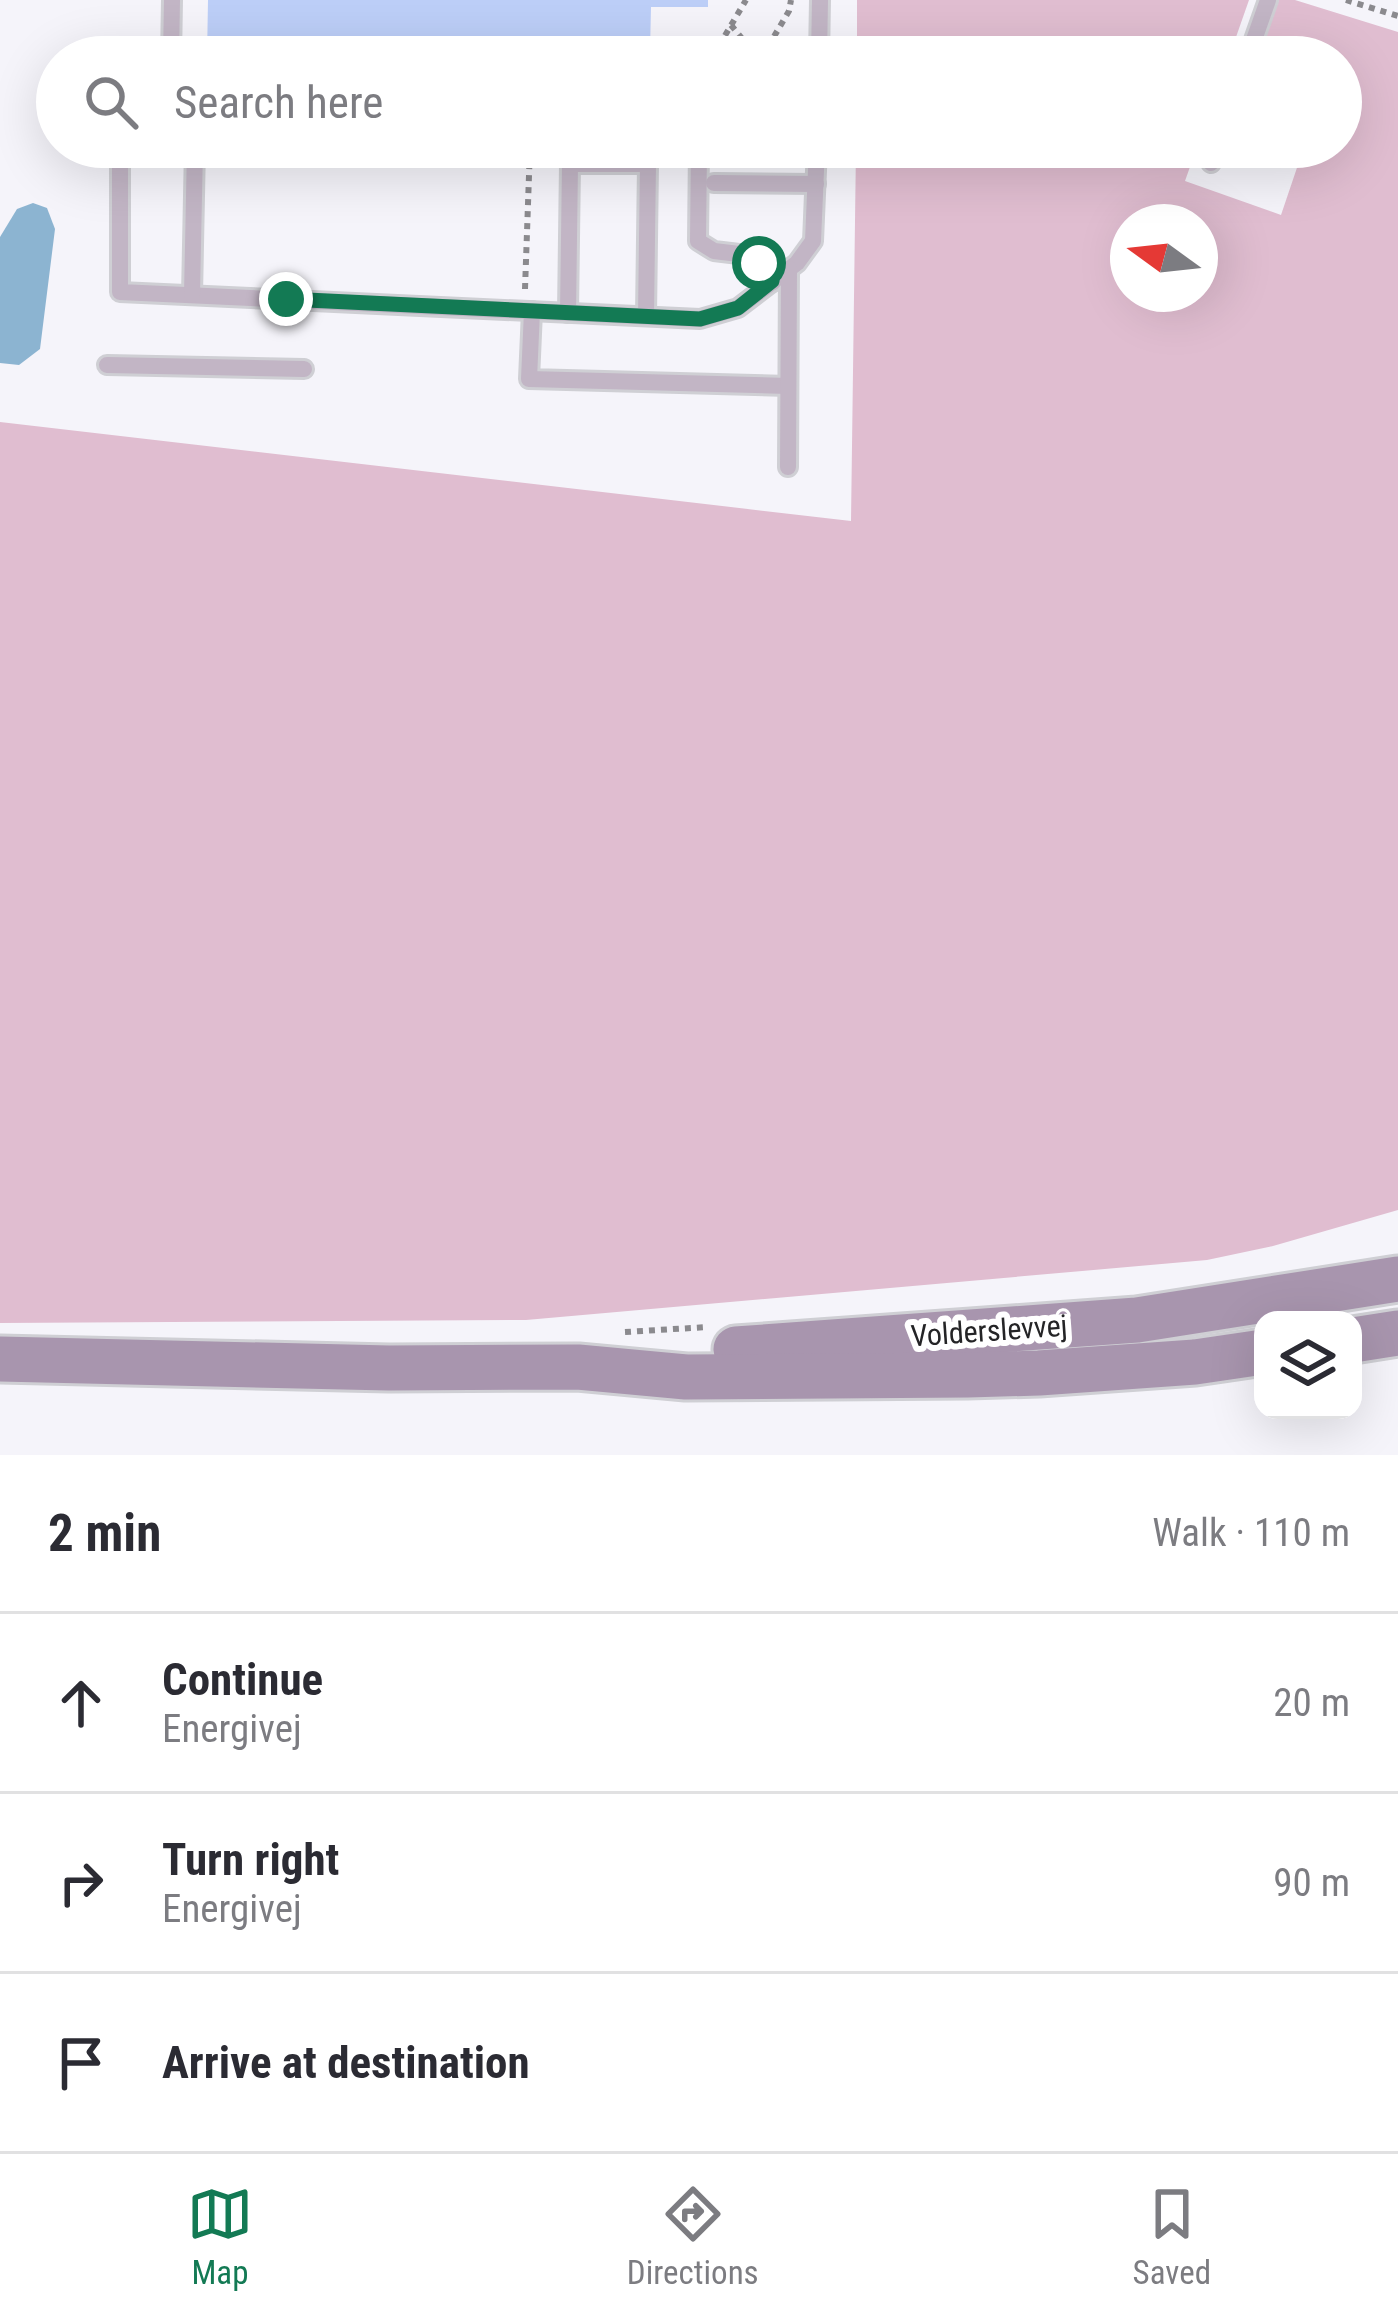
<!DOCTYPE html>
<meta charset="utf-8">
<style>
body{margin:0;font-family:"Roboto Condensed",sans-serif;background:#f7f7f7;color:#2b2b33}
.controls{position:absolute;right:36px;bottom:36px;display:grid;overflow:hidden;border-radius:24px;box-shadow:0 12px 48px #0002}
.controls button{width:108px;height:108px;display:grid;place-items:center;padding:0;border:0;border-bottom:3px solid #e1e1e2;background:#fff;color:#2b2b33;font:60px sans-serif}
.compass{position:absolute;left:1110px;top:204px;width:108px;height:108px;border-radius:50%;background:#fff;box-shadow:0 12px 48px #0002;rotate:285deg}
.stop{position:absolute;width:36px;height:36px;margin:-27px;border:9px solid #137a54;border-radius:50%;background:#fff}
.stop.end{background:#137a54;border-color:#fff;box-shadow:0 3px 12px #0008}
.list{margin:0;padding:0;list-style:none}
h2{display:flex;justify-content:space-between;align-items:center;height:156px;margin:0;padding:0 48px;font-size:51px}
h2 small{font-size:39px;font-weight:400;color:#7c7c81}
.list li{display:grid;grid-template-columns:78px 1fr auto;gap:36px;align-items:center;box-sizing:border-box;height:180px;padding:0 48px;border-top:3px solid #e1e1e2}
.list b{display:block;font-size:45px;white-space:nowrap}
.list p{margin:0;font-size:39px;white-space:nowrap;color:#7c7c81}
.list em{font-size:39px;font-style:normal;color:#7c7c81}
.icon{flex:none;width:66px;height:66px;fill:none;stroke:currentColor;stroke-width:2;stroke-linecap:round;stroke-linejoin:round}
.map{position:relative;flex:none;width:1398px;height:1455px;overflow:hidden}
.search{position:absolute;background:#fff;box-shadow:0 12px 48px #0002;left:36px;right:36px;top:36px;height:132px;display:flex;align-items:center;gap:30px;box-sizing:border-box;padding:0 42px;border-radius:66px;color:#7c7c81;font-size:45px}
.sheet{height:696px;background:#fff}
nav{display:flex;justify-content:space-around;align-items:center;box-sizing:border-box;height:168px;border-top:3px solid #e1e1e2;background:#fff;font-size:33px;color:#7c7c81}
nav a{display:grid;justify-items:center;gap:6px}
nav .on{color:#137a54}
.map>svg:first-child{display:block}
.green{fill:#e0bdd0;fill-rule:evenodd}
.water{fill:#8cb4d1}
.building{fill:#bccef7}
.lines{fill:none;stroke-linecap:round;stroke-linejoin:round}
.lane-casing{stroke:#cfcfd4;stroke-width:22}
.secondary-casing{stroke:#cfcfd4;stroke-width:51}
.path{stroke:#8b8a8e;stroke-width:6;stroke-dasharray:6 6;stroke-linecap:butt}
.lane{stroke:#c2b5c5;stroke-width:16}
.secondary{stroke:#a895ae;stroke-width:45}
.route{stroke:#137a54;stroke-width:15}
.labels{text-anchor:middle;stroke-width:12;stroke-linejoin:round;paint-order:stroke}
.street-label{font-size:30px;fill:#242426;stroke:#fff}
</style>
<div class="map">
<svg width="1398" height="1455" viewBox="0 0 1398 1455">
<rect width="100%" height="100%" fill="#f5f4fa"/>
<!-- green -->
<g class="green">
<polygon points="857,0 1249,0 1229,57 857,57"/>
<path d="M1279 0H1295L1398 32V1210L1273 1246 1207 1260 526 1320 0 1323V422L851 521 856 147H1197L1185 181 1281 215 1304 147H1341V57H1255ZM1128 222H1200V294H1128Z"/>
</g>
<!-- water -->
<polygon class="water" points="33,203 47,208 55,229 40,349 19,365 0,363 0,237 17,209"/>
<!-- building -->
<g class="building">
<polygon points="208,0 708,0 708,7 651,7 650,51 594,50 594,57 207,57"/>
<polygon points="336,147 503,147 503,168 336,166"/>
</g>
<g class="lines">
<!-- lane casing -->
<g class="lane-casing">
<g id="lane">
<polyline points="171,57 172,0"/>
<polyline points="819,57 820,0"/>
<polyline points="1248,57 1268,0"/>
<polyline points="120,147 120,292 700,319 738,308 797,263 813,241 817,147"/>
<polyline points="699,147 698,241 714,251 739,254 759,263 773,282"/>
<polyline points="1211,163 1216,147"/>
<polyline points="714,183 816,184"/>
<polyline points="192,295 195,147"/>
<polyline points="532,311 529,379 788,386"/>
<polyline points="568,313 570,164 648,164 646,316"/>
<polyline points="107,365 304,369"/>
<polyline points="788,467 789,269"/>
</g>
</g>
<!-- secondary casing -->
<g class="secondary-casing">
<g id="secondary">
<polyline points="1353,1340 1398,1333"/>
<polyline points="736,1349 1137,1320 1398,1279"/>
<polyline points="0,1359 389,1368 578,1367 686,1377 968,1375 1039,1373 1195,1362 1263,1352"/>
</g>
</g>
<!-- path -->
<g class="path">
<polyline points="1346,0 1398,16"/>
<polyline points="731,25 757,57"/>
<polyline points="715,57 717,49 746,0"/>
<polyline points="762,57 789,11 791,0"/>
<polyline points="525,289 530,147"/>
<polyline points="625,1332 708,1327"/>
</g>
<!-- lane -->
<use href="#lane" class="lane"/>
<!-- secondary -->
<use href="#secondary" class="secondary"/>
</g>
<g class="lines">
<!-- route -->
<polyline class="route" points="286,299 700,319 738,308 772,281 759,263"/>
</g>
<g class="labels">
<!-- street labels -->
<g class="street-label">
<text transform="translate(989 1331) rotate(-4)" y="10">Volderslevvej</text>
</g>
</g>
</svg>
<div class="controls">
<button><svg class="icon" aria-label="layers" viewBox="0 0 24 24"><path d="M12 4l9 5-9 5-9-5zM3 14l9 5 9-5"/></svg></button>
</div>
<svg class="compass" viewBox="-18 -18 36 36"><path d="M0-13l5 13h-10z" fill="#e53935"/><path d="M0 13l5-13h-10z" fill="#7c7c81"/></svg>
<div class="stop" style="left:759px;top:263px"></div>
<div class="stop end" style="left:286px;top:299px"></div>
<div class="search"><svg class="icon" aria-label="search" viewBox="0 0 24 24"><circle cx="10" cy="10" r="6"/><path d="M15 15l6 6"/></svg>Search here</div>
</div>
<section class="sheet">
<h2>2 min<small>Walk · 110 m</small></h2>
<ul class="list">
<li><svg class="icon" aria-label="ahead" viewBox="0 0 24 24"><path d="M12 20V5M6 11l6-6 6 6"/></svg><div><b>Continue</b><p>Energivej</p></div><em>20 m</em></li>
<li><svg class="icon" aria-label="right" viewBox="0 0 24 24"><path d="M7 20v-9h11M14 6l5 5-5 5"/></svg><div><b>Turn right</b><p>Energivej</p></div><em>90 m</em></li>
<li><svg class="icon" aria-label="arrive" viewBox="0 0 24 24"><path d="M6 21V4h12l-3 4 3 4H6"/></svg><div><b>Arrive at destination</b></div></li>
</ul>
</section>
<nav>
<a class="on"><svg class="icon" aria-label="map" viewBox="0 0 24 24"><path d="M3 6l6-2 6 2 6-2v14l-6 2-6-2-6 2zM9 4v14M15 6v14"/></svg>Map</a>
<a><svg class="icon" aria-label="directions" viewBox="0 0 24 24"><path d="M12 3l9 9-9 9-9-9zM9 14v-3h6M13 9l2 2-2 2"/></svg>Directions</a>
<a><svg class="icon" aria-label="saved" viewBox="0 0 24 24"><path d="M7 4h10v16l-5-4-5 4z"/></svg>Saved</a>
</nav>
